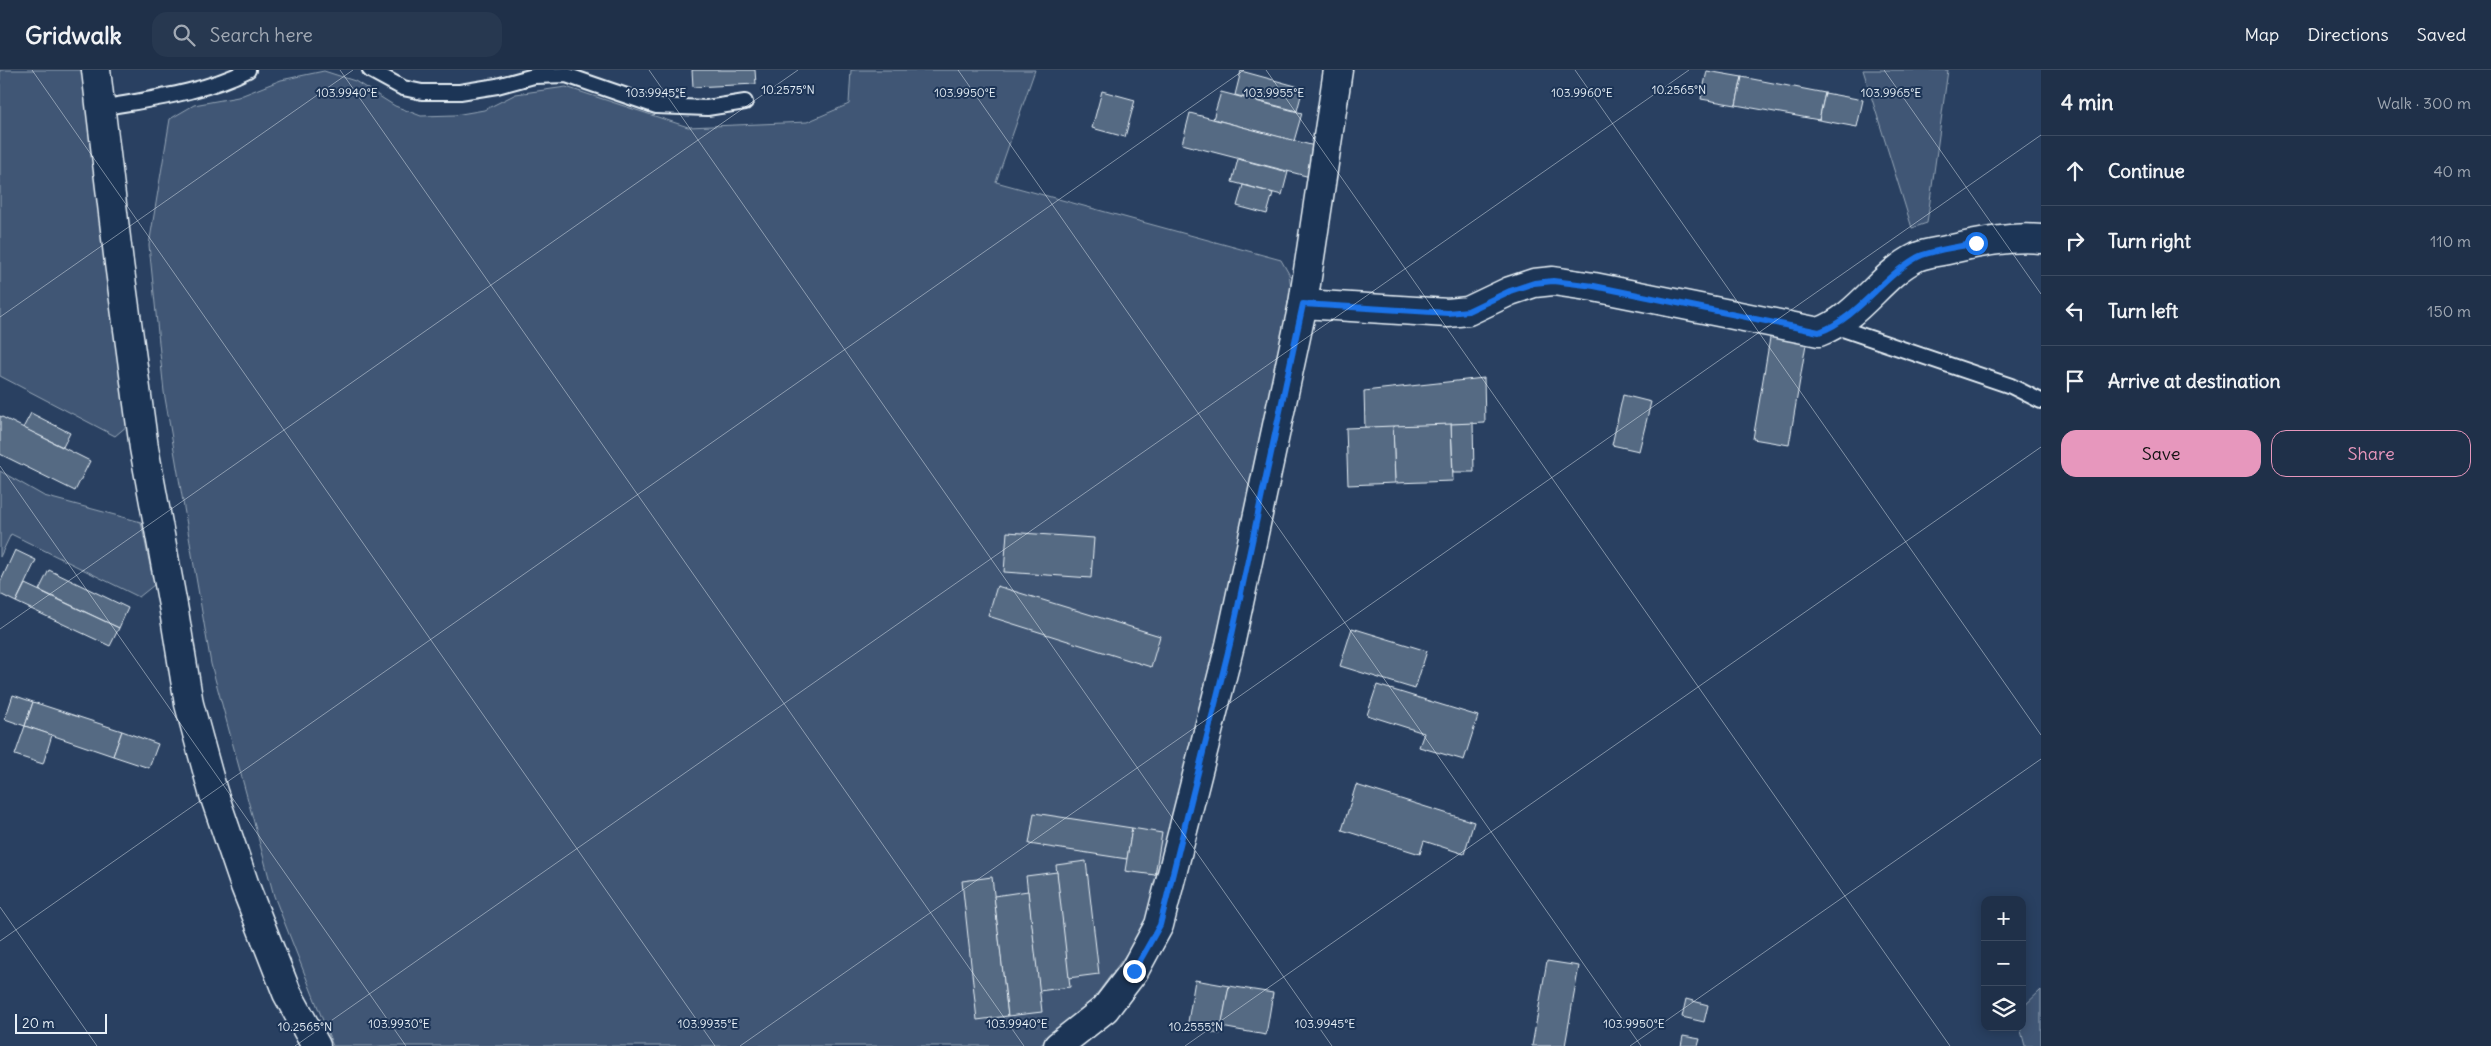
<!DOCTYPE html>
<meta charset="utf-8">
<style>
body{margin:0;font-family:Delius,sans-serif;background:#273850;color:#f1f3f6}
.controls{position:absolute;right:15px;bottom:15px;display:grid;overflow:hidden;border-radius:10px;box-shadow:0 2px 12px #0003}
.controls button{width:45px;height:45px;display:grid;place-items:center;padding:0;border:0;border-bottom:1px solid #3c4b61;background:#1f3049;color:#f1f3f6;font:25px sans-serif}
.scale{position:absolute;left:15px;bottom:12px;width:92px;box-sizing:border-box;padding-left:5px;border:2px solid #e8f1f8;border-top:0;font-size:14px;line-height:18px;white-space:nowrap;color:#e8f1f8;-webkit-text-stroke:4px #1d3557;paint-order:stroke}
.stop{position:absolute;width:15px;height:15px;margin:-11px;border:4px solid #1a73e8;border-radius:50%;background:#fff}
.stop.end{background:#1a73e8;border-color:#fff;box-shadow:0 1px 5px #0008}
.list{margin:0;padding:0;list-style:none}
h2{display:flex;justify-content:space-between;align-items:center;height:65px;margin:0;padding:0 20px;font-size:21px}
h2 small{font-size:16px;font-weight:400;color:#a1a9b4}
.list li{display:grid;grid-template-columns:32px 1fr auto;gap:15px;align-items:center;box-sizing:border-box;height:70px;padding:0 20px;border-top:1px solid #3c4b61}
.list b{display:block;font-size:19px;white-space:nowrap}
.list em{font-size:16px;font-style:normal;color:#a1a9b4}
.actions{display:flex;gap:10px;padding:15px 20px}
.actions a{flex:1;padding:11px 0;border:1px solid #e797bd;border-radius:15px;text-align:center;font-size:18px;color:#e797bd}
.actions .main{background:#e797bd;color:#111}
.icon{flex:none;width:28px;height:28px;fill:none;stroke:currentColor;stroke-width:2;stroke-linecap:round;stroke-linejoin:round}
.map{position:relative;flex:none;width:2041px;height:976px;overflow:hidden}
header{display:flex;align-items:center;gap:30px;box-sizing:border-box;height:70px;padding:0 25px;background:#1f3049;border-bottom:1px solid #3c4b61}
header strong{font-size:24px}
nav{display:flex;gap:28px;margin-inline-start:auto;font-size:18px}
.search{width:350px;height:45px;background:#273850;display:flex;align-items:center;gap:12px;box-sizing:border-box;padding:0 18px;border-radius:15px;color:#a1a9b4;font-size:19px}
main{display:flex}
aside{flex:1;background:#1f3049}
.map>svg:first-child{display:block}
.green{fill:#415774;stroke:#94a4b6}
.building{fill:#556a83;stroke:#e8f1f8}
.lines{fill:none;stroke-linecap:round;stroke-linejoin:round}
.lane-casing{stroke:#e8f1f8;stroke-width:18}
.street-casing{stroke:#e8f1f8;stroke-width:31}
.lane{stroke:#1d3557;stroke-width:14}
.street{stroke:#1d3557;stroke-width:28}
.route{stroke:#1a73e8;stroke-width:6}
.ticks{fill:none;stroke:#e8f1f8;stroke-width:1;stroke-opacity:0.45}
.ticks-label{font-size:12px;text-anchor:middle;fill:#e8f1f8;stroke:#1d3557;stroke-width:4;stroke-linejoin:round;paint-order:stroke}
</style>
<header>
<strong>Gridwalk</strong>
<div class="search"><svg class="icon" aria-label="search" viewBox="0 0 24 24"><circle cx="10" cy="10" r="6"/><path d="M15 15l6 6"/></svg>Search here</div>
<nav><a>Map</a><a>Directions</a><a>Saved</a></nav>
</header>
<main>
<div class="map">
<svg width="2041" height="976" viewBox="0 0 2041 976">
<rect width="100%" height="100%" fill="#294061"/>
<filter id="ink" filterUnits="userSpaceOnUse"><feTurbulence type="fractalNoise" baseFrequency=".02" numOctaves="2"/><feDisplacementMap in="SourceGraphic" scale="10" xChannelSelector="R" yChannelSelector="G"/><feConvolveMatrix kernelMatrix="1 2 1 2 8 2 1 2 1" color-interpolation-filters="sRGB"/></filter>
<g filter="url(#ink)">
<!-- green -->
<g class="green">
<polygon points="0,0 88,0 127,356 115,366 0,306"/>
<polygon points="851,0 1035,0 996,112 1281,190 1289,204 1293,230 1222,574 1147,856 1085,940 1039,976 333,976 274,826 211,594 164,322 149,175 170,49 194,35 238,27 281,10 324,1 355,11 395,36 421,46 455,45 484,40 516,24 566,17 688,57 807,52 849,34"/>
<polygon points="1863,0 1948,0 1927,153 1912,158"/>
<polygon points="0,401 44,426 141,452 154,515 139,527 11,464 0,487"/>
<polygon points="2041,920 2041,976 2025,976 2020,957 2022,957 2022,938"/>
</g>
<!-- building -->
<g class="building">
<polygon points="692,0 755,0 756,14 693,17"/>
<polygon points="1241,1 1303,18 1297,41 1235,25"/>
<polygon points="1707,1 1742,7 1736,35 1701,29"/>
<polygon points="1742,7 1825,23 1819,50 1736,35"/>
<polygon points="1102,21 1135,30 1125,67 1092,58"/>
<polygon points="1221,22 1302,43 1294,71 1213,49"/>
<polygon points="1825,23 1863,30 1857,57 1819,50"/>
<polygon points="1190,43 1322,78 1314,108 1182,74"/>
<polygon points="1238,89 1288,102 1282,125 1232,112"/>
<polygon points="1243,115 1273,123 1267,144 1237,136"/>
<polygon points="1771,262 1807,268 1789,375 1753,369"/>
<polygon points="1484,308 1485,353 1365,358 1364,321"/>
<polygon points="1623,325 1651,332 1639,381 1612,375"/>
<polygon points="31,343 70,363 63,377 23,358"/>
<polygon points="0,346 90,391 75,421 0,384"/>
<polygon points="1473,353 1474,402 1453,402 1451,354"/>
<polygon points="1451,354 1453,411 1395,413 1393,356"/>
<polygon points="1393,356 1395,413 1348,415 1346,358"/>
<polygon points="1007,462 1094,468 1091,508 1004,502"/>
<polygon points="15,480 36,490 16,532 0,524 0,513"/>
<polygon points="49,500 128,538 119,558 39,520"/>
<polygon points="25,514 119,558 110,576 16,532"/>
<polygon points="997,516 1160,566 1151,597 988,546"/>
<polygon points="1352,558 1427,581 1415,619 1340,596"/>
<polygon points="1377,615 1478,646 1464,690 1419,677 1424,663 1367,645"/>
<polygon points="13,625 33,632 25,656 5,649"/>
<polygon points="33,632 122,661 113,686 25,656"/>
<polygon points="25,656 52,665 43,694 15,685"/>
<polygon points="122,661 158,674 149,698 113,686"/>
<polygon points="1356,715 1474,752 1464,784 1424,771 1420,784 1342,760"/>
<polygon points="1034,743 1132,758 1127,789 1029,774"/>
<polygon points="1132,758 1162,763 1155,805 1125,801"/>
<polygon points="1086,791 1099,904 1068,908 1056,795"/>
<polygon points="1057,802 1070,917 1039,921 1026,806"/>
<polygon points="992,807 1008,946 977,950 962,811"/>
<polygon points="1028,821 1042,942 1008,946 994,826"/>
<polygon points="1547,891 1579,896 1565,976 1532,976"/>
<polygon points="1195,910 1229,916 1220,964 1187,958"/>
<polygon points="1229,916 1273,923 1266,965 1221,957"/>
<polygon points="1686,929 1708,935 1704,952 1682,947"/>
<polygon points="1683,966 1700,969 1698,976 1681,976"/>
</g>
<g class="lines">
<!-- lane casing -->
<g class="lane-casing">
<g id="lane">
<polyline points="370,0 403,18 422,22 460,22 497,16 534,6 566,5 656,36 707,38 745,32"/>
<path d="M101 38C150 29 203 23 248 0"/>
<polyline points="1834,256 2011,316 2041,331"/>
</g>
</g>
<!-- street casing -->
<g class="street-casing">
<g id="street">
<polyline points="96,0 119,193 144,378 174,541 189,634 213,722 245,816 287,923 316,976"/>
<path d="M1303 234 1448 243 1468 241 1510 221 1534 213 1553 211 1594 217 1819 262C1849 251 1868 225 1892 204 1899 198 1909 191 1917 187 1926 183 1938 182 1947 180 1978 173 2009 166 2041 169"/>
<polyline points="1058,976 1105,939 1134,901 1159,855 1230,575 1303,234 1338,0"/>
</g>
</g>
<!-- lane -->
<use href="#lane" class="lane"/>
<!-- street -->
<use href="#street" class="street"/>
</g>
</g>
<g class="lines" filter="url(#ink)">
<!-- route -->
<path class="route" d="M1134 901 1160 855 1230 574 1303 234 1448 243 1468 241 1510 221 1534 213 1553 211 1594 216 1819 262C1858 248 1880 209 1916 188 1929 180 1960 177 1976 173"/>
</g>
<!-- ticks -->
<path class="ticks" d="M32 0 715 976M340 0 1024 976M649 0 1332 976M958 0 1641 976M1266 0 1950 976M1575 0 2041 665M1884 0 2041 224M0 247 353 0M0 396 406 976M0 559 798 0M0 837 97 976M0 871 1244 0M295 976 1689 0M740 976 2041 65M1185 976 2041 377M1630 976 2041 689"/>
<g class="ticks-label">
<text x="788" y="24">10.2575°N</text>
<text x="1679" y="24">10.2565°N</text>
<text x="347" y="27">103.9940°E</text>
<text x="656" y="27">103.9945°E</text>
<text x="965" y="27">103.9950°E</text>
<text x="1274" y="27">103.9955°E</text>
<text x="1582" y="27">103.9960°E</text>
<text x="1891" y="27">103.9965°E</text>
<text x="399" y="958">103.9930°E</text>
<text x="708" y="958">103.9935°E</text>
<text x="1017" y="958">103.9940°E</text>
<text x="1325" y="958">103.9945°E</text>
<text x="1634" y="958">103.9950°E</text>
<text x="305" y="961">10.2565°N</text>
<text x="1196" y="961">10.2555°N</text>
</g>
</svg>
<div class="controls">
<button>+</button>
<button>−</button>
<button><svg class="icon" aria-label="layers" viewBox="0 0 24 24"><path d="M12 4l9 5-9 5-9-5zM3 14l9 5 9-5"/></svg></button>
</div>
<div class="scale">20 m</div>
<div class="stop" style="left:1976px;top:173px"></div>
<div class="stop end" style="left:1134px;top:901px"></div>
</div>
<aside>
<h2>4 min<small>Walk · 300 m</small></h2>
<ul class="list">
<li><svg class="icon" aria-label="ahead" viewBox="0 0 24 24"><path d="M12 20V5M6 11l6-6 6 6"/></svg><div><b>Continue</b></div><em>40 m</em></li>
<li><svg class="icon" aria-label="right" viewBox="0 0 24 24"><path d="M7 20v-9h11M14 6l5 5-5 5"/></svg><div><b>Turn right</b></div><em>110 m</em></li>
<li><svg class="icon" aria-label="left" viewBox="0 0 24 24"><path d="M17 20v-9H6M10 6l-5 5 5 5"/></svg><div><b>Turn left</b></div><em>150 m</em></li>
<li><svg class="icon" aria-label="arrive" viewBox="0 0 24 24"><path d="M6 21V4h12l-3 4 3 4H6"/></svg><div><b>Arrive at destination</b></div></li>
</ul>
<div class="actions"><a class="main">Save</a><a>Share</a></div>
</aside>
</main>
